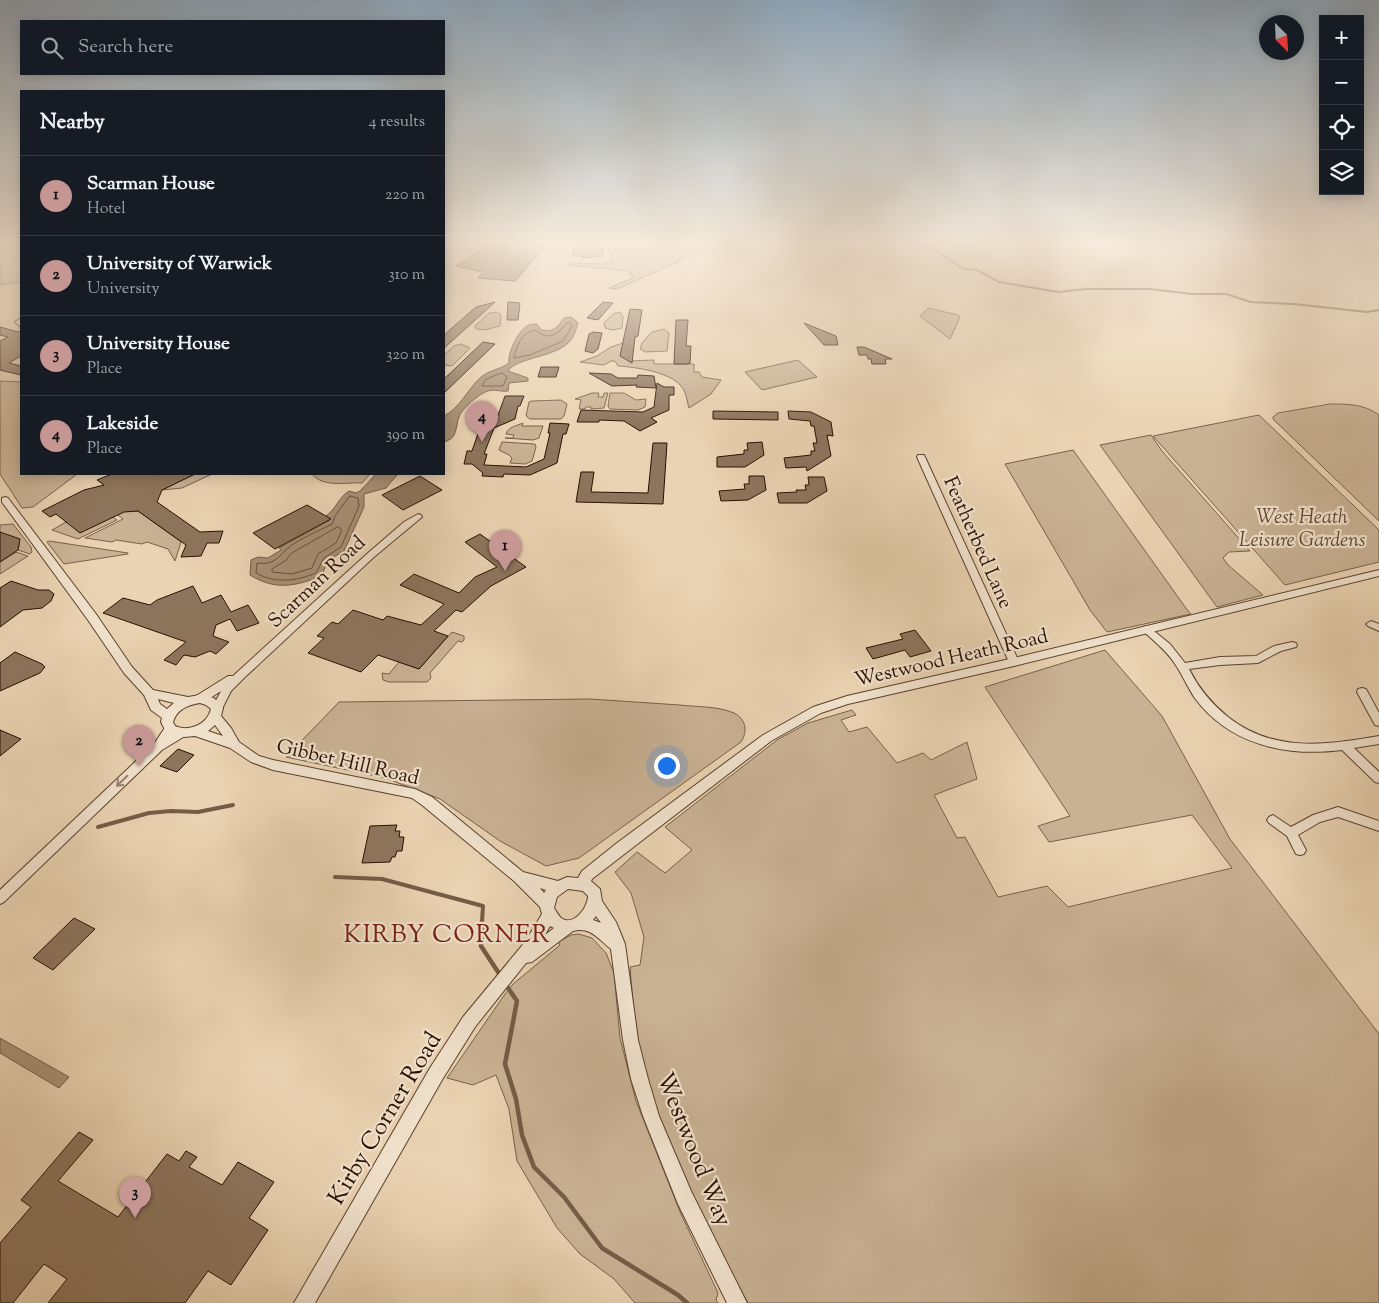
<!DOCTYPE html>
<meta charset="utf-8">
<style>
body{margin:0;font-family:"Sorts Mill Goudy",serif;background:#20242c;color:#f1f3f6}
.controls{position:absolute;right:15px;top:15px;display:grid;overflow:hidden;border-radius:0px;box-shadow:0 2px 12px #0003}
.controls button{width:45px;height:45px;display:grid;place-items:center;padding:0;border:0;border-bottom:1px solid #363941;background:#171b24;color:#f1f3f6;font:25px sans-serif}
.compass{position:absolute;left:1259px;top:15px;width:45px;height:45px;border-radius:50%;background:#171b24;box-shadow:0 2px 12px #0003;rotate:156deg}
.you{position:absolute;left:666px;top:765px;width:18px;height:18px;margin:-12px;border:4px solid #fff;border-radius:50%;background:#1a73e8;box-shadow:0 0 0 8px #1a73e833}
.badge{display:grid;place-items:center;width:32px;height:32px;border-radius:50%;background:#c59692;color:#111;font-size:16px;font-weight:700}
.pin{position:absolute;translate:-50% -41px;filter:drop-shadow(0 1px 2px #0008)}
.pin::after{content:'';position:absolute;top:26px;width:18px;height:15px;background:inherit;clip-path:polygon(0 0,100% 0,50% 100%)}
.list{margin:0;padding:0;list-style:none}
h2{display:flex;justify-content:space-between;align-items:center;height:65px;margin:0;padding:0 20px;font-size:21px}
h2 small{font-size:16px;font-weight:400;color:#9ea1a6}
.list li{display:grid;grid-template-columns:32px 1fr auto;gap:15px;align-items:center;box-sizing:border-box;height:80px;padding:0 20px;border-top:1px solid #363941}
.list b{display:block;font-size:19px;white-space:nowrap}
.list p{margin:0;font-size:16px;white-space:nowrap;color:#9ea1a6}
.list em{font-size:16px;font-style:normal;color:#9ea1a6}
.icon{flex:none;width:28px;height:28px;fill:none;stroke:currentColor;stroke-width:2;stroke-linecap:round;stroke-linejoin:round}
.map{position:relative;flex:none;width:1379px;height:1303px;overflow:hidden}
.search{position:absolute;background:#171b24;box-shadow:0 2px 12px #0003;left:20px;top:20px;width:425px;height:55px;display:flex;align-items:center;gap:12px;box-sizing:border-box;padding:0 18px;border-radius:0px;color:#9ea1a6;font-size:19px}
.panel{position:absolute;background:#171b24;box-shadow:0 2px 12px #0003;left:20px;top:90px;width:425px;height:385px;border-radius:0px}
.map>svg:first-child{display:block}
.green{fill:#c9b294;stroke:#79604a}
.water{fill:#a89075;stroke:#755c46}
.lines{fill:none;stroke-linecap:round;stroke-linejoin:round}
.shore{stroke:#68503a;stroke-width:1}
.stream-far2{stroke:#755c46;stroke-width:2}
.stream-far1{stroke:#755c46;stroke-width:4}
.stream{stroke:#755c46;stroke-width:4.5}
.building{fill:#8d755d;stroke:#290f00}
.minor-casing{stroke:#59402c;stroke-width:2}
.tertiary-casing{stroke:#59402c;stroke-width:2}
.minor{fill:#f1e2cd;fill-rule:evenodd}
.tertiary{fill:#f1e2cd;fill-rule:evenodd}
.oneway{stroke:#978371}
.labels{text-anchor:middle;stroke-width:4.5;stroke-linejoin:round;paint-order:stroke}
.park-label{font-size:20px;font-style:italic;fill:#614834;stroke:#f1e2cd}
.street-label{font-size:20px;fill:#290f00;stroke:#f1e2cd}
.near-street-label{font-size:24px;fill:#290f00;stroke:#f1e2cd}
.near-neighbourhood-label{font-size:25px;letter-spacing:1px;fill:#7a1f14;stroke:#f1e2cd}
</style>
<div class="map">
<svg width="1379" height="1303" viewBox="0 0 1379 1303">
<rect width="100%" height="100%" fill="#ead3b2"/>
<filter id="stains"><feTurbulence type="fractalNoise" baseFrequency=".004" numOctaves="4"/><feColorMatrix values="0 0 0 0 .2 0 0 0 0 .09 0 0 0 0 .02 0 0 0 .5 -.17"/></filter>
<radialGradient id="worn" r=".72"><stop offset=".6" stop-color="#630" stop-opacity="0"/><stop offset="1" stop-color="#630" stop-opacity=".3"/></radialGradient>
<!-- green -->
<g class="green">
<polygon points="0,244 21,244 21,282 0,285"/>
<polygon points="608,244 726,244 682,260 617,289 609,288 633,278 629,271 568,265 570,263 604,264 613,261"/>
<polygon points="928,308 958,315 960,317 950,339 920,316"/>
<polygon points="497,312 501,315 500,326 484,330 476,329 475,326 489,313"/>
<polygon points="620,312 623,317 622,328 613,330 605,328 604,323 613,314"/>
<polygon points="664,329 669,333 667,351 645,352 640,349 642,343 652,332"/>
<path d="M623 343 628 361 654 360V364H694V372H699L702 377 721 380 711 394 689 408C687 401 686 391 681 386 670 372 635 367 618 366L615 361H611L604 365 580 362 597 356 611 347Z"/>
<polygon points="461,344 470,348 452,366 444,365 444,355 454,346"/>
<polygon points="798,360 817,377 762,390 745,372"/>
<polygon points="0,381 21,382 21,474 77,474 33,507 22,508 0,474"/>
<polygon points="592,393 599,393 598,397 603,397 604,393 608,393 604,408 591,409 591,407 586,407 585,409 579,409 581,400 575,399"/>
<polygon points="610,393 624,393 636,400 646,399 645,407 638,410 610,409 608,406"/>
<polygon points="561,400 567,404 564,416 561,419 530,419 526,416 529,402 532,401"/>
<path d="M1330 404C1348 404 1364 404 1379 415V521L1273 419V417L1278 413Z"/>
<polygon points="1259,415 1379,530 1379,562 1285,585 1153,436"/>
<path d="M523 423 522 426H543L539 438 533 440 505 438H513L514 435 506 434C508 427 516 426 523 423Z"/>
<polygon points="1151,435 1162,451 1250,551 1229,552 1223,558 1228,565 1263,595 1217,607 1100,445"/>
<polygon points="502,442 535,444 536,447 532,461 525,464 510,463 512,458 509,455 499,450"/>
<polygon points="1073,450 1188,611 1191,614 1107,632 1090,610 1005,464"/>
<polygon points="195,474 212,474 182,488 162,490"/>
<path d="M312 474H370L362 483C346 482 323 488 312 474Z"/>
<polygon points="138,511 181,542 175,561 168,549 147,542 142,544 116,540 112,542 85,538 123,519 114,512"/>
<polygon points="113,517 117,520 78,539 52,530 66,522"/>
<polygon points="13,524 31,547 32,552 30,554 15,549 19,547 19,542 0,533 0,525"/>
<polygon points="49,541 128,553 128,554 64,564 47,542"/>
<polygon points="16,552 28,556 0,574 0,562"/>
<polygon points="452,632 464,636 464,640 462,642 458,641 430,673 431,678 427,682 389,682 383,680 382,673 389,674 399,662 419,669"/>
<path d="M1105 650 1162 716 1230 839 1379 1034V1303H748C707 1230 667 1154 645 1073 636 1038 633 1003 630 967L640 965 644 937 631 893 615 872 637 852 665 873 692 850 665 827 777 740 808 723 852 710 856 715 841 720 849 732 867 727 897 763 923 753 931 760 967 742 977 779 934 795 957 838 965 837 998 897 1047 886 1068 907 1232 868 1192 815 1049 842 1038 826 1070 816 985 687Z"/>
<path d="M590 699C620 701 650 703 680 705 696 707 718 706 734 713 746 719 748 731 741 742L579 858 546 866 500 841 440 799 385 778 286 757 339 702Z"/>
<polygon points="579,934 592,938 606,953 614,973 620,1038 636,1101 681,1214 718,1293 716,1300 718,1303 635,1303 614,1279 580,1254 557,1228 517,1161 509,1109 496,1075 473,1085 447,1078 505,994 513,984 560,945 558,942 571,935"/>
</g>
<!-- water -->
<g class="water">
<path d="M571 317 578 323C576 330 574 337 569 342 556 357 515 358 508 371L528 378V381L509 383 508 391C501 392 495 389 488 391 480 393 461 409 459 417 455 428 458 438 444 442V416C460 408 467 390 480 378 488 370 500 370 509 363 507 354 519 328 529 325 532 324 535 324 537 324L541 330C555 332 556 328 564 318Z"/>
<path d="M376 474H398L386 488 364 494V507L344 551 327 561 322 576C295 586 276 591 250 575L251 560 258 557 268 558 281 550 279 548 330 520 326 516C336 509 339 497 349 491L356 493 360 491Z"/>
<polygon points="0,1038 69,1077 59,1088 0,1053"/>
</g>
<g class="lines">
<!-- shore -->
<g class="shore">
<path d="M567 323H570L572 326 563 341 530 355 514 358C516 346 522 332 535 330 548 341 558 335 567 323Z"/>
<polygon points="502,373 507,377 503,386 482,386 485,380"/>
<path d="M350 496 358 498 359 506 341 547 324 558 316 573C296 581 276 584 256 573L257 563C274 565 276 559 287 549 298 539 319 531 332 524L335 516Z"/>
<polygon points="338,527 342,530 336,543 318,554 312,568 292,574 272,572 272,569 285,561 292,553"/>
</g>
<!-- stream-far2 -->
<polyline class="stream-far2" points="901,244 933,248 963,269 977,270 999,282 1058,292 1086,289 1150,289 1192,294 1226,294 1251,302 1294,304 1367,312 1379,310"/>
<!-- stream-far1 -->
<g class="stream-far1">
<polyline points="98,827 149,813 171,811 198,812 233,805"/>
<polyline points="335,877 382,879 483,906 482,922"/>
</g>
<!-- stream -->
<g class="stream">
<polyline points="482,921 481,946 500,975"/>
<polyline points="506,985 517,1001 505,1064 516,1099 522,1135 534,1167 564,1197 602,1248 678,1295 687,1303"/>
</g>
</g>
<!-- building -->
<g class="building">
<polygon points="489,244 547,244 515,281 478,278 483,272 456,266"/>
<polygon points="574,244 604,244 603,256 582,258 582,256 572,256"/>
<polygon points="495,302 453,340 444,348 444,335 476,307"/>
<polygon points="508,302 520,303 518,320 507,320"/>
<polygon points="603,302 613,303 598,320 587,318"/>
<polygon points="630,309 642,310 638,336 635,337 632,363 620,356"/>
<polygon points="676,320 688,320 686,346 691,346 690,363 687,364 674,364"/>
<polygon points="804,323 836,336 838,345 824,345"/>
<polygon points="0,327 18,332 21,330 21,356 9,363 21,366 21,375 0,370 0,341 8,337 0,335"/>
<polygon points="593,332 602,333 598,349 593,353 585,351 589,334"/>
<polygon points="483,342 495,344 444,393 444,379"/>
<polygon points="857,347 864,347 892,359 885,359 886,364 872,364 871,359 868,359 867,355 859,355"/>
<polygon points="541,367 559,367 556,377 538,377"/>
<polygon points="589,373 611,374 618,378 637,378 638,375 654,376 656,388 636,387 637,385 612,386"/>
<polygon points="657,383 664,387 674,387 674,395 669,395 669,410 651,418 657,422 640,431 624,421 599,420 599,422 577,422 581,410 643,412 654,407"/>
<polygon points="505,396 524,396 520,406 518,406 515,419 494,428 484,454 487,454 484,465 526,467 544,459 550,433 548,433 550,423 569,424 566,434 563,434 557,463 530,475 504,474 503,477 482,476 483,473 472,464 464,464 467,451 472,451 481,425 497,418"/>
<polygon points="713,411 778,412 778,420 713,419"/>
<polygon points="788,411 811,412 831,422 833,436 827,435 831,456 807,471 806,467 786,468 784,458 811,455 811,451 815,451 813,443 817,443 814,426 811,426 810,421 789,419"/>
<polygon points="762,442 764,455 745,467 717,467 717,457 744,454 744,450 748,450 747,443"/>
<polygon points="653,443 667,443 663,504 576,502 581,472 594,472 591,492 648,493"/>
<polygon points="112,474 195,474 162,490 157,502 200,532 223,531 219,543 207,543 201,556 181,557 186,545 138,511 124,512 80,533 56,514 50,517 42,511 84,490 104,485 97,480"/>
<polygon points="420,476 442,490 403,510 382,495"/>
<polygon points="749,476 764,476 766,490 748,500 721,501 719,491 745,489 744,484 749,484"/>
<polygon points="808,477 824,477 827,491 807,503 779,503 777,493 797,492 796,490 806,490 805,485 809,485"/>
<polygon points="307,505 331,519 275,549 253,533"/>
<polygon points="0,532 20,539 18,550 0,562"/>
<polygon points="480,534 526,567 491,586 462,612 456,610 434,631 448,636 419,669 378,655 361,672 308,653 324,638 317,636 332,622 338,624 353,610 383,620 387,616 421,625 444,604 400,585 414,574 459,593 475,577 497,567 465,542"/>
<polygon points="11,581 38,590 49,590 54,594 51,601 42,608 23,610 0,627 0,588"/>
<polygon points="193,586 202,603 221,595 231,612 248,605 259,623 237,631 230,619 216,625 213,636 229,642 216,654 210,651 195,657 184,655 176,665 164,660 186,642 103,613 123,598 150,605 157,600"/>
<polygon points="915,630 931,651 910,657 905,650 873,659 866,648 903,639 900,634"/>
<polygon points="15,652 42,664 45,667 40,673 0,691 0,663"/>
<polygon points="0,730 21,739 0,756"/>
<polygon points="178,749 194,755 177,772 160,766"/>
<polygon points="397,825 395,831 400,831 399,837 404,837 402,851 397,851 395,857 392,857 390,862 362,863 370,826"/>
<polygon points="74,918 95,929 53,970 33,958"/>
<polygon points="79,1132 93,1140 58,1181 118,1217 167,1154 179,1161 186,1151 197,1157 189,1167 222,1185 238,1162 274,1182 249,1218 268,1230 231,1285 208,1271 185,1303 48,1303 67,1279 44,1264 13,1303 0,1303 0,1243 31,1207 21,1200"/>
</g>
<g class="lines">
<!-- minor casing -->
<g class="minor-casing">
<g id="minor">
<polygon points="21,318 21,327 15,322"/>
<polygon points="918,455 924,455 925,457 1019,662 1018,665 1010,665 1009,662 917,457"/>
<polygon points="418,514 421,515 422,517 374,557 245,677 231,691 221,711 213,711 212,708 221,691 204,702 196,702 195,699 196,696 228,676 233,676 368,553 404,522"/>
<polygon points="1371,621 1379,624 1379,631 1368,626 1366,624"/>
<path d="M1146 626 1149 627 1170 644 1185 663 1220 657 1256 656 1274 646 1292 642 1296 643 1297 645 1296 647 1281 651 1258 663 1220 665 1189 669C1199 689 1211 703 1228 717 1274 753 1325 745 1379 736V744L1354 748 1379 772V783L1375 782 1342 750C1286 757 1229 745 1194 697 1187 686 1182 674 1175 664 1167 651 1154 641 1143 631L1141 629 1143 627Z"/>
<polygon points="1362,688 1366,689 1379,713 1379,726 1375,725 1357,692 1358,689"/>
<polygon points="170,725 174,726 175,729 173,733 181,729 185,730 186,733 185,736 162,750 4,902 0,904 0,890 154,744 166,726"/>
<polygon points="1338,807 1379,821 1379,831 1338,817 1320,822 1298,835 1306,850 1304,854 1300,855 1296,854 1287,836 1269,823 1267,820 1269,817 1273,815 1291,827 1313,815"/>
</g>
</g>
<!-- tertiary casing -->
<g class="tertiary-casing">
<path id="tertiary" d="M5 497 8 498 96 614 132 667 153 690 188 697 200 695 210 697 214 698 223 708 221 716 231 728 239 742 259 756 273 760 415 789 432 797 523 872 558 881 567 877 578 878 582 871 617 843 763 735 813 707 847 696 1014 658 1379 570V576L1014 666 848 704 821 713 771 741 592 879 591 881 600 889 602 901 616 922 625 944 638 1040 648 1079 659 1116 691 1191 747 1303H727L678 1204 643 1116 631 1079 623 1040 611 949C599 940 591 926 573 931L532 962 526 963 475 1027 442 1080 315 1303H294L430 1068 463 1017 525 942 542 914 540 907 514 881 422 805 412 798 273 770 251 762 230 748 195 736 184 737 166 732 161 722 162 718 151 710 144 695 124 673 88 620 2 502V498ZM158 699 174 703 167 709 160 704ZM200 703 206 705 211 709C207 725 189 732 175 726L173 722C177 709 188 705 200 703ZM215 725 223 736 208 731ZM540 888 546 890 544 893ZM568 889 583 891 588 896C588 907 574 927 561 918 559 916 556 911 554 908L557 897ZM596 916 601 923 593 920ZM550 926 554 928 545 935Z"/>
</g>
<!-- minor -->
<use href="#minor" class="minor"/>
<!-- tertiary -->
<use href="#tertiary" class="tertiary"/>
</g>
<!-- one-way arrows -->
<defs><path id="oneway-shaft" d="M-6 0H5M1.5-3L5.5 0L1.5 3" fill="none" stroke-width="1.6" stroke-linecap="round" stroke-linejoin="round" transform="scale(1.25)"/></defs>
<use class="oneway" href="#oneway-shaft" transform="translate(122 781) rotate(136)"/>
<!-- sky -->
<linearGradient id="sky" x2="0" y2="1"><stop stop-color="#8ea6ba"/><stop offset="0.57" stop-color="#f6ebdc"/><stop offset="1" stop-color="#f6ebdc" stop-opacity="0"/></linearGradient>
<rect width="1379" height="426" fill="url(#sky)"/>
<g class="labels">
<!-- park labels -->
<g class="park-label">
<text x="1302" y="523">West Heath<tspan x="1302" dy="23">Leisure Gardens</tspan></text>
</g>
<!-- street labels -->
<g class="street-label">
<text transform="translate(979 542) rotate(66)" y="7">Featherbed Lane</text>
<text transform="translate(316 581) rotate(-43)" y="7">Scarman Road</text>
<text transform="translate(951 657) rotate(-13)" y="7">Westwood Heath Road</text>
<text transform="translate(348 761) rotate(13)" y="7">Gibbet Hill Road</text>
</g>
<!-- near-street labels -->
<g class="near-street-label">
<text transform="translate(384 1118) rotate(-59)" y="8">Kirby Corner Road</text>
<text transform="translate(695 1149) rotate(68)" y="8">Westwood Way</text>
</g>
<!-- near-neighbourhood labels -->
<g class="near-neighbourhood-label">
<text x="447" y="942">KIRBY CORNER</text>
</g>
</g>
<rect width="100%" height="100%" filter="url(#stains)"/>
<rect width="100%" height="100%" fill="url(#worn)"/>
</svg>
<div class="controls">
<button>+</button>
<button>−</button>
<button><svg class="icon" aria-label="locate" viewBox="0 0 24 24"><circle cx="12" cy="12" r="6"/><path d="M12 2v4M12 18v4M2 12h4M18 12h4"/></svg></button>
<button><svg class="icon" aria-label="layers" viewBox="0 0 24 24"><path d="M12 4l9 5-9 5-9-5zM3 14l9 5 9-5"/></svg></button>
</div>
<svg class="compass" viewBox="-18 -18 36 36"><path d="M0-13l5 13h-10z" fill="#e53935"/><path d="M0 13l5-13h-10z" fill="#9ea1a6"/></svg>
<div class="you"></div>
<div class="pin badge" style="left:505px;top:571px">1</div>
<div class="pin badge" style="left:139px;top:766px">2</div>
<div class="pin badge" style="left:135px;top:1218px">3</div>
<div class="pin badge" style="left:482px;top:442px">4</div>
<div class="search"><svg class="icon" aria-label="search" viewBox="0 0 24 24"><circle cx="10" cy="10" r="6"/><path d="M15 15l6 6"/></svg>Search here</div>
<section class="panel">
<h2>Nearby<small>4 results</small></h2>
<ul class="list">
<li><span class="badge">1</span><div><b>Scarman House</b><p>Hotel</p></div><em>220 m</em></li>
<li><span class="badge">2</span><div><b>University of Warwick</b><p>University</p></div><em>310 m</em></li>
<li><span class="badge">3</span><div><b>University House</b><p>Place</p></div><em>320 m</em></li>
<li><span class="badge">4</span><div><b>Lakeside</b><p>Place</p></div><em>390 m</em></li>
</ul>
</section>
</div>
